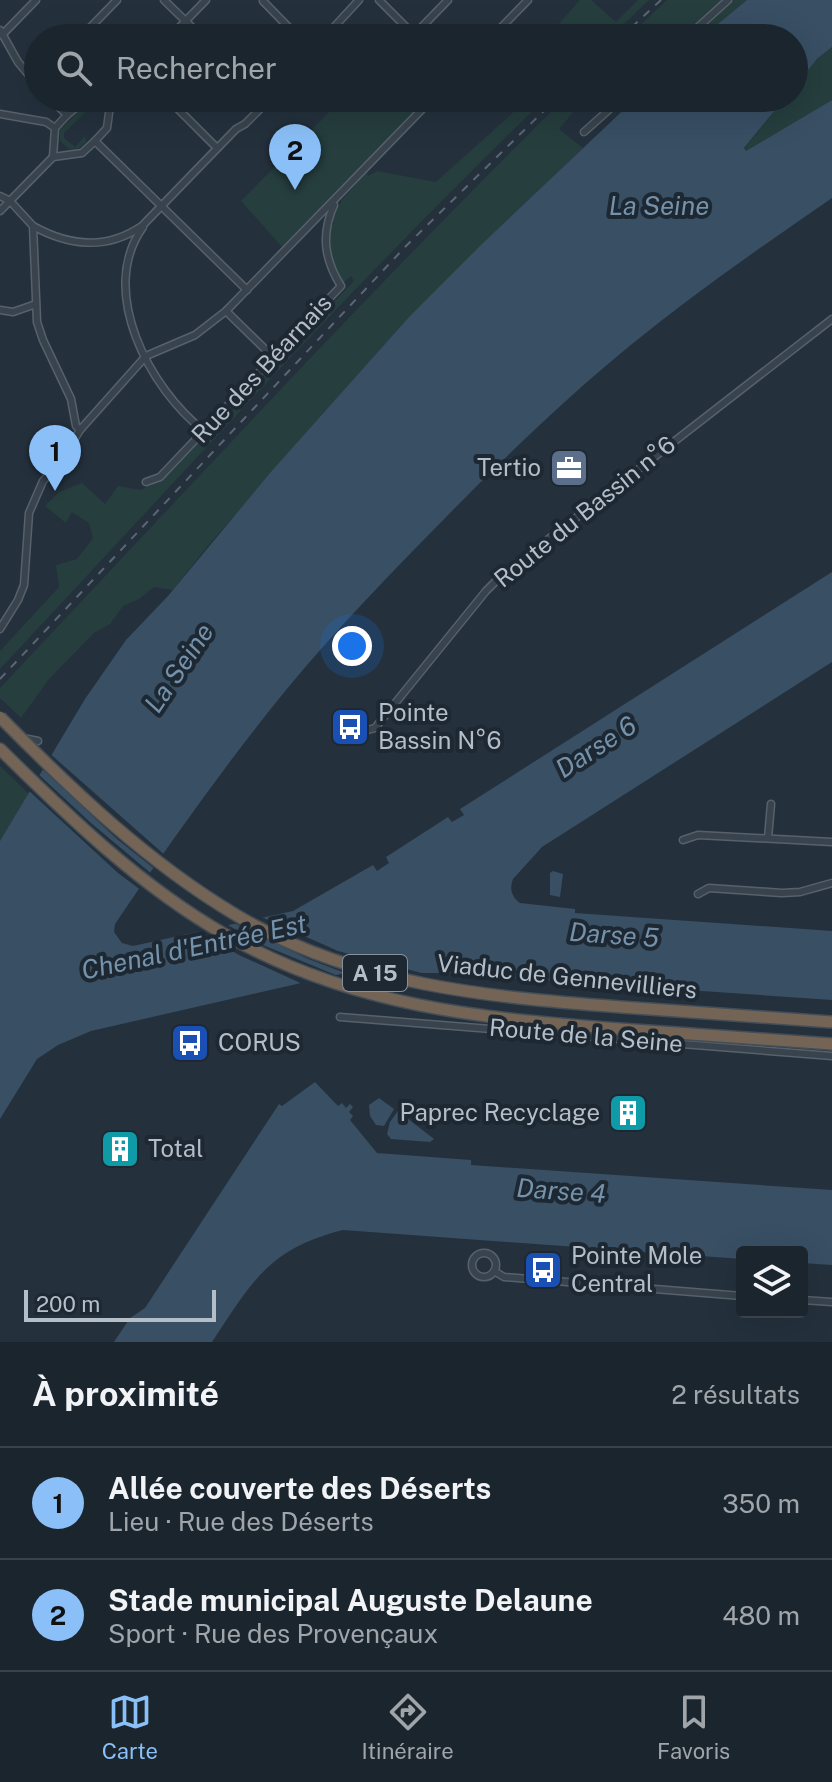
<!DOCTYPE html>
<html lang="fr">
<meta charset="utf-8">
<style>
body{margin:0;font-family:"Public Sans",sans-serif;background:#242d36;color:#f1f3f6}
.controls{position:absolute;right:24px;bottom:24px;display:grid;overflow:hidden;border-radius:8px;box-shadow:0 8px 32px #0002}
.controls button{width:72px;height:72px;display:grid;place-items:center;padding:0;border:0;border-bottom:2px solid #39424a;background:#1b252e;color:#f1f3f6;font:40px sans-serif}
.scale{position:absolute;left:24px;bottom:20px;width:192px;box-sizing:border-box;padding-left:8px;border:4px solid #b4bec9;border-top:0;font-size:22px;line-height:28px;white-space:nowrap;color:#b4bec9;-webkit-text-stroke:6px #1d2832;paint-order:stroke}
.you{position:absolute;left:352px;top:646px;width:28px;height:28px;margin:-20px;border:6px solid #fff;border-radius:50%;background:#1a73e8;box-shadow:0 0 0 12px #1a73e833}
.badge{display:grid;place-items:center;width:52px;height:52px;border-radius:50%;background:#8abff7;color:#111;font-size:26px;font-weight:700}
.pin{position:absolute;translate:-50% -66px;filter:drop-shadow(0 2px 4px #0008)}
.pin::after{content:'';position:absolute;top:42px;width:28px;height:24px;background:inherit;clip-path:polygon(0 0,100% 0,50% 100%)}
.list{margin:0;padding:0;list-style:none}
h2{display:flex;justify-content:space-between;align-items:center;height:104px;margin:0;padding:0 32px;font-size:34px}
h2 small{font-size:26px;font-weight:400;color:#a0a5aa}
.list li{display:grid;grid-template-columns:52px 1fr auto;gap:24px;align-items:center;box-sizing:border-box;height:112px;padding:0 32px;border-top:2px solid #39424a}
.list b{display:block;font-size:30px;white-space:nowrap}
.list p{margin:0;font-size:26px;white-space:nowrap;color:#a0a5aa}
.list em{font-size:26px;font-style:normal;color:#a0a5aa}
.icon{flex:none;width:44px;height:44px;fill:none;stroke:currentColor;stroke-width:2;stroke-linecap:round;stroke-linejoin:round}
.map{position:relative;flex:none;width:832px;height:1342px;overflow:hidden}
.search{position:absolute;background:#1b252e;box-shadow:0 8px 32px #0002;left:24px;right:24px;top:24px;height:88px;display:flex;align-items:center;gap:20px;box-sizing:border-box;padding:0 28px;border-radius:44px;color:#a0a5aa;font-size:30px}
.sheet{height:328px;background:#1b252e}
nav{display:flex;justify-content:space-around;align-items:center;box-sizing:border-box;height:112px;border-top:2px solid #39424a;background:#1b252e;font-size:22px;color:#a0a5aa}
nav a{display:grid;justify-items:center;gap:4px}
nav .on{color:#8abff7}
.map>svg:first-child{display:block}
.green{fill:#263e3e}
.water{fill:#384f64}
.pier{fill:#24313d}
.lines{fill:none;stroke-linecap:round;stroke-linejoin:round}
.minor-casing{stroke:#56616b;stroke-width:9}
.motorway-casing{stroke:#434e58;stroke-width:14}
.minor{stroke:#38434d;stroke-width:6}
.motorway{stroke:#736455;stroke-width:11}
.rail{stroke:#5a6874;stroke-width:2;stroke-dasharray:8 8;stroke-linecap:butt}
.motorway-bridge-casing{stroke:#434e58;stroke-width:14;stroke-linecap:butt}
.motorway-bridge{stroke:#736455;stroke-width:11}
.labels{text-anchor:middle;stroke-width:8;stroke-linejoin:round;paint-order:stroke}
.shield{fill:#1d2832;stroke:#87919c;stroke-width:2}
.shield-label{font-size:22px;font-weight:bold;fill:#b4bec9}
.street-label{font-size:24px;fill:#b4bec9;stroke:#1d2832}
.poi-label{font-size:24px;fill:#b4bec9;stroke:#1d2832;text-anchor:start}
.water-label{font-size:26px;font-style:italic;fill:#7492ab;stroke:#1d2832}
</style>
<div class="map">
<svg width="832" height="1342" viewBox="0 0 832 1342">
<rect width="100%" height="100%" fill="#24313d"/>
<!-- green -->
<g class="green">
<polygon points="580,0 591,0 616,22 638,0 649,0 609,38 564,38 556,27"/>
<polygon points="667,0 747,0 702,38 626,38"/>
<path d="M832 47V100L746 151 744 149 785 98H794C794 77 817 60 832 47Z"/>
<polygon points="343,98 421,98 424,101 282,247 241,201"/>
<path d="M529 98H546C356 281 180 477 0 669V651L59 587 56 565 77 559 93 538 89 523 72 512 66 523 45 506 59 492 82 483 105 504 118 486 141 490 163 479 354 281 351 276 342 284 329 258 328 226 334 224 332 218 342 200 367 172 368 176 377 171 436 182Z"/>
<path d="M565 98H581V103L559 129 583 148 409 317 206 548 173 590 154 587 139 599 123 606 110 624 94 633 49 679 21 718 0 698V688C187 490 371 289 565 98Z"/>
<polygon points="94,106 90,113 87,111 64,133 64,138 75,147 85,136 86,142 79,148 69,149 60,141 60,130 83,107"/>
<polygon points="0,766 30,795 0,841"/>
</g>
<!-- water -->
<g class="water">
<polygon points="747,0 832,0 832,47 817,59 794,87 794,38 701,38"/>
<path d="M636 98H785L744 148 746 151 832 100V198C764 245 696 292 632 344 568 396 508 454 450 513 394 570 337 628 286 690 225 765 169 844 115 924L114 932 122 943 133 946 293 911 373 865 377 871 389 863 386 857 448 817 452 822 464 815 460 809 832 572V662L542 847 513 879C509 889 512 897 520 903L575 909V913L832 931V1000L439 973H345L91 1031 58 1045 37 1059 0 1119V841L85 699 126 640 168 596 270 473 409 317 482 244Z"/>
<polygon points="553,871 563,874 560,897 550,895 550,873"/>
<path d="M315 1082 338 1106 342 1103 346 1108 350 1104 353 1107 349 1112 353 1116 350 1120 377 1153 471 1160V1165L832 1190V1265L802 1263V1252H742V1259L343 1230C268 1249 252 1282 212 1342H114L130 1318 145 1308 279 1104 282 1106Z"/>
<polygon points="379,1098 394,1109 384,1126 376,1125 370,1116 369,1105"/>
<polygon points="398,1111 434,1139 430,1142 391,1139 387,1134 390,1122"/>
</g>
<!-- pier -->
<g class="pier">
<polygon points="48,752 166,856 156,870 117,839 40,767"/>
<polygon points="37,773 91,823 153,875 142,891 118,873 28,790"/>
<polygon points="257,915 338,951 437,977 360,977 345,973 306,958 230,921"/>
<polygon points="223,922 258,943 343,978 307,986 239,955 193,928"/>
</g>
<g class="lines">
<!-- minor casing -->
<g class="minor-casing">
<g id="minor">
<polyline points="164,0 203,38"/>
<polyline points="379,0 417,38"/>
<polyline points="263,1 299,38"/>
<polyline points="0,30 18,62 38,86"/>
<polyline points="2,35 36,0"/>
<polyline points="414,35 448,0"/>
<polyline points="80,38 117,0"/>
<polyline points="169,38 206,0"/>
<polyline points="324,38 359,0"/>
<polyline points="491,38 528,0"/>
<polyline points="686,38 728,0"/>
<polyline points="50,98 67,115"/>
<polyline points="169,100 217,148"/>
<polyline points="0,114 46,122 55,128"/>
<polyline points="584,132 622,98"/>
<polyline points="95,141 247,290"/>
<polyline points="53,157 55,128 67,115 84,101 110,98"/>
<polyline points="0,196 10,201 33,226 37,322 43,340 71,399 76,426 80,430"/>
<polyline points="0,211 53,157 82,153 95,141 107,128 111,98"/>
<path d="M33 226C69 246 107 250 142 226L236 129 245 124 271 98"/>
<path d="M143 227C97 291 150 389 204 431"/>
<polyline points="0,310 13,312 36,304"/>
<polyline points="226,311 273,357"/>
<path d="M146 482 160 477 341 286C324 259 321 234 334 205"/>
<polyline points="0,629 18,600 24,585 29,513 43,481 62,460 80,430 146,356 195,335 226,311 433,98"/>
<polyline points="364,731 375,728 486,591 501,576 832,319"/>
<polyline points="23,738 38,741"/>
<polyline points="768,838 771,804"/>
<polyline points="683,840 698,835 832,842"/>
<polyline points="698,894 709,888 782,893 800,892 832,883"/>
<polyline points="340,1017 832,1056"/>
<circle cx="484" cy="1265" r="12"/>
<polyline points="494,1271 504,1277 742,1296"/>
<polyline points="802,1300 832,1302"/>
</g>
</g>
<!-- motorway casing -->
<g class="motorway-casing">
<path id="motorway" d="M0 749C68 816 140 886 224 934 350 1006 478 1018 620 1029 691 1034 761 1039 832 1044"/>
</g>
<!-- minor -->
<use href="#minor" class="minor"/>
<!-- motorway -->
<use href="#motorway" class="motorway"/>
<!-- rail -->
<g class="rail">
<polyline points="620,38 661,0"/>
<polyline points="0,679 406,246 557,98"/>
</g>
<!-- motorway-bridge casing -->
<g class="motorway-bridge-casing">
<path id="motorway-bridge" d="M0 717C72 790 147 862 236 915 353 985 488 997 621 1007 691 1012 762 1017 832 1022"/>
</g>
<!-- motorway-bridge -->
<use href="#motorway-bridge" class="motorway-bridge"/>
</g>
<!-- icons -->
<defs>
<g id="office-square" transform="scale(2)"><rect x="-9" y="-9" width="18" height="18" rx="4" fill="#5c6f8a" stroke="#1d2832"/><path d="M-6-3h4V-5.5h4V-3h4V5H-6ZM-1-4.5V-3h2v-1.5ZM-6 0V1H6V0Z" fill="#fff"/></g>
<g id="bus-square" transform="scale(2)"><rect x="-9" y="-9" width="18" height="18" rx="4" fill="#1a4fb4" stroke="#1d2832"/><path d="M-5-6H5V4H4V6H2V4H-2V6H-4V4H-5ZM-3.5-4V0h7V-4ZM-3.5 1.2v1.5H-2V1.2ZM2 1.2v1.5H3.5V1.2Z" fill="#fff"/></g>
<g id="building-square" transform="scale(2)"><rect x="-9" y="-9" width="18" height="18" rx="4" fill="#0f9aa8" stroke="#1d2832"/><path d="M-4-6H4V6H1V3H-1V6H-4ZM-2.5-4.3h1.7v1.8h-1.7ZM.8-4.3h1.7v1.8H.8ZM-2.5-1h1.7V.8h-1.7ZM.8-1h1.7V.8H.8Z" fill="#fff"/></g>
</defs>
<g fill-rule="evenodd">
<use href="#office-square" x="569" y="468"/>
<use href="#bus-square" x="350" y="727"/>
<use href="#bus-square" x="190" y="1043"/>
<use href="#building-square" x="628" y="1113"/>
<use href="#building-square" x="120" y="1149"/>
<use href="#bus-square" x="543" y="1270"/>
</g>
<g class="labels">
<!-- shield labels -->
<rect class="shield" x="343" y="955" width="64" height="36" rx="6"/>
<g class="shield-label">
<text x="375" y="981">A 15</text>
</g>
<!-- street labels -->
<g class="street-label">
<text transform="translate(262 369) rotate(-47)" y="8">Rue des Béarnais</text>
<text transform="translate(585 512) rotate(-39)" y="8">Route du Bassin n°6</text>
<text transform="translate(567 977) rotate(6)" y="8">Viaduc de Gennevilliers</text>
<text transform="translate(586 1036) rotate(5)" y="8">Route de la Seine</text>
</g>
<!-- poi labels -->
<g class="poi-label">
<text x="541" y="476" text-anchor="end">Tertio</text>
<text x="378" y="721">Pointe<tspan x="378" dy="28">Bassin N°6</tspan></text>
<text x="218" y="1051">CORUS</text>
<text x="600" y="1121" text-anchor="end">Paprec Recyclage</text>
<text x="148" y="1157">Total</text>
<text x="571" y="1264">Pointe Mole<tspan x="571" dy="28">Central</tspan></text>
</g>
<!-- water labels -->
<g class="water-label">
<text x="659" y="215">La Seine</text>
<text transform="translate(179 668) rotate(-56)" y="9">La Seine</text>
<text transform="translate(596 747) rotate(-33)" y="9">Darse 6</text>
<text transform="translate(614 935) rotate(4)" y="9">Darse 5</text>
<text transform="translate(194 947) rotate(-12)" y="9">Chenal d'Entrée Est</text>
<text transform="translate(561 1191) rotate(4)" y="9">Darse 4</text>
</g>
</g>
</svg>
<div class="controls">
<button><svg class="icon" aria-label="layers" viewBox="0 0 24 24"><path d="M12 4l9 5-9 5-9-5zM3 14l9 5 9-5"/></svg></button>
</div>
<div class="scale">200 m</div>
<div class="you"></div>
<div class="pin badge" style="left:55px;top:491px">1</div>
<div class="pin badge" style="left:295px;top:190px">2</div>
<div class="search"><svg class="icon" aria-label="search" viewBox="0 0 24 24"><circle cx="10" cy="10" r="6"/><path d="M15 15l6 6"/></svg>Rechercher</div>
</div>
<section class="sheet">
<h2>À proximité<small>2 résultats</small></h2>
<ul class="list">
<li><span class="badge">1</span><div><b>Allée couverte des Déserts</b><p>Lieu · Rue des Déserts</p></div><em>350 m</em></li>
<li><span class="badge">2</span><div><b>Stade municipal Auguste Delaune</b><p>Sport · Rue des Provençaux</p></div><em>480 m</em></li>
</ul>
</section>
<nav>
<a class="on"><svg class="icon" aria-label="map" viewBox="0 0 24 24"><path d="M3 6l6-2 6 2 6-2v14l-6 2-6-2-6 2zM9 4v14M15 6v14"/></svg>Carte</a>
<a><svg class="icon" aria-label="directions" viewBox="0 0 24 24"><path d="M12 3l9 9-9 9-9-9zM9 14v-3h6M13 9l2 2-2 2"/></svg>Itinéraire</a>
<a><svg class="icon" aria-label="saved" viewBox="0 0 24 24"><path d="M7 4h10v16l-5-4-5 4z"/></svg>Favoris</a>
</nav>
